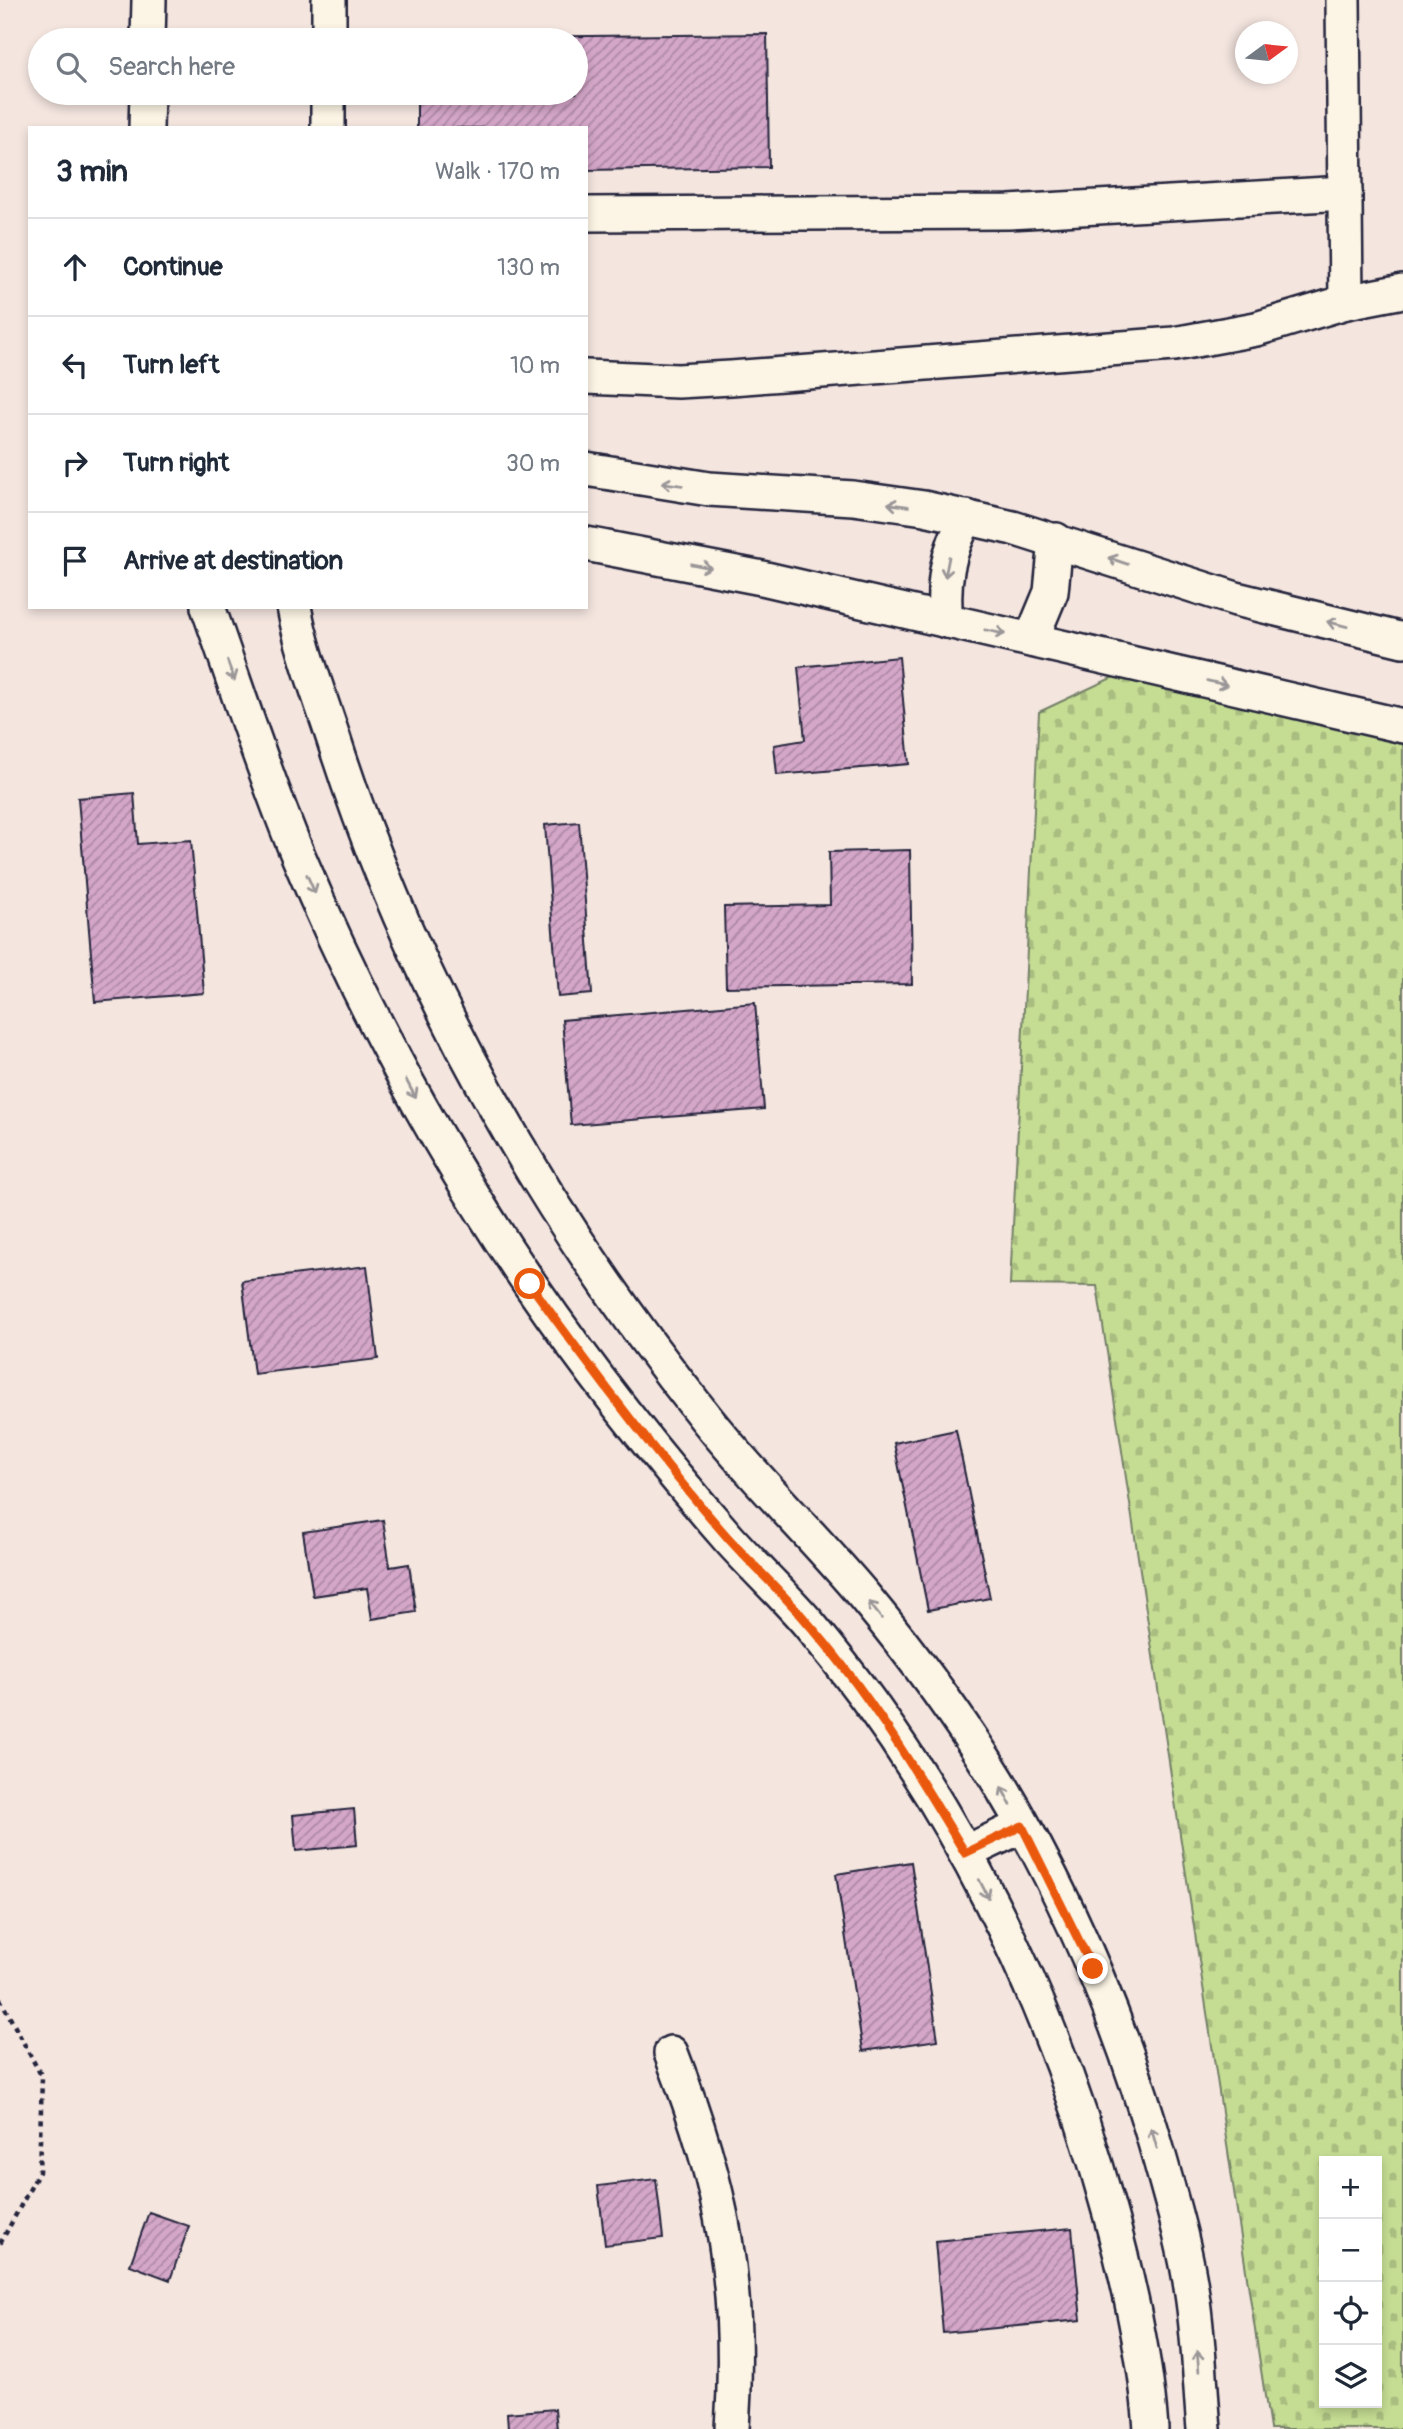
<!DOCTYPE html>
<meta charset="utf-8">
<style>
body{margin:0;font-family:Pangolin,sans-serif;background:#f6f6f7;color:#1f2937}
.controls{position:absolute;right:21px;bottom:21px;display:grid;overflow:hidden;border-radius:0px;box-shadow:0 4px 10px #0003}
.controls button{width:63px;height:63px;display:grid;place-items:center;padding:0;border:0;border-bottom:2px solid #e0e1e3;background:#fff;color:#1f2937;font:35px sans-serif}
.compass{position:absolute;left:1235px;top:21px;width:63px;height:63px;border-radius:50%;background:#fff;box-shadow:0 4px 10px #0003;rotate:75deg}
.stop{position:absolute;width:21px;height:21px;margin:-16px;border:5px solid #ea580c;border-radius:50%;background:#fff}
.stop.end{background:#ea580c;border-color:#fff;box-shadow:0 2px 7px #0008}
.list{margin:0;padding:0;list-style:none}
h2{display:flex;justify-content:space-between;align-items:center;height:91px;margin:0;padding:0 28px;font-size:30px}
h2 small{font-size:23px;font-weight:400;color:#747a83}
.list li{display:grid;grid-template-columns:46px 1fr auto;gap:21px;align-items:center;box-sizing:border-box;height:98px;padding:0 28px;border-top:2px solid #e0e1e3}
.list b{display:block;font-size:26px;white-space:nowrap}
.list em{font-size:23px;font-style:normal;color:#747a83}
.icon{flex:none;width:38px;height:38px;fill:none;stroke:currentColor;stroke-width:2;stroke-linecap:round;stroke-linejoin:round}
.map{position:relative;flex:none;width:1403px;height:2429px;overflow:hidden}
.search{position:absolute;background:#fff;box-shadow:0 4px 10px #0003;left:28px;top:28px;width:560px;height:77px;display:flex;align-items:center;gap:18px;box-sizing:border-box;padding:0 24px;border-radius:38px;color:#747a83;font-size:26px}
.panel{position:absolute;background:#fff;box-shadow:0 4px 10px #0003;left:28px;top:126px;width:560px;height:483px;border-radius:0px}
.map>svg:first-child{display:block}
.cemetery{fill:url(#cemetery-stones);stroke:#748067;stroke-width:2;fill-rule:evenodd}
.building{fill:url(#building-hatch);stroke:#22223b;stroke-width:2}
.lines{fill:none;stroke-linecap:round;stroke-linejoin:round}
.minor-casing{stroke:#22223b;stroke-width:38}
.path{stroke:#22223b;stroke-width:4.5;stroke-dasharray:5 5;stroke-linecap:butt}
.minor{stroke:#fcf5e5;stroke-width:33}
.oneway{stroke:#9a9698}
.route{stroke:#ea580c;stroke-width:9}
</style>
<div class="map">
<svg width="1403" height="2429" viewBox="0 0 1403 2429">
<defs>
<pattern id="cemetery-stones" width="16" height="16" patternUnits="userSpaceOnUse" patternTransform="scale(1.75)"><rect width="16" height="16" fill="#c5dd93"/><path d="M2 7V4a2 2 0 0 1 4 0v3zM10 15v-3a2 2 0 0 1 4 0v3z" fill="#a9bd80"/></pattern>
<pattern id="building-hatch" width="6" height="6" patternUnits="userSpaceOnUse" patternTransform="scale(1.75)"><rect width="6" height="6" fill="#d4a6c8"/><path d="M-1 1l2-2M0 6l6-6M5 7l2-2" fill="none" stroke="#ac87a4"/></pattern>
</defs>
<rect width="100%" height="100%" fill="#f4e5df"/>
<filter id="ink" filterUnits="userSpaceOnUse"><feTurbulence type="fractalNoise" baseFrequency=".0143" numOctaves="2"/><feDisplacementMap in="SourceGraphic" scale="14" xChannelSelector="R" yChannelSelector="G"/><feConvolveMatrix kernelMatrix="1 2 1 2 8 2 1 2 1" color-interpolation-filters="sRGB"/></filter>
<g filter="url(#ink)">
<!-- cemetery -->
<path class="cemetery" d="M1126 671 1403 728V2429H1270L1097 1286 1010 1285 1039 712ZM1324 2161H1377V2403H1324Z"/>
<!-- building -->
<g class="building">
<polygon points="767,34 769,167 586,170 586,128 417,128 417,93 576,93 576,40 416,40 416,38"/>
<polygon points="899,657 909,764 777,775 774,745 805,740 798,667"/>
<polygon points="134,793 138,844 191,840 204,993 95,1002 78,798"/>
<polygon points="579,822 592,994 558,997 545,825"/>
<polygon points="910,850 912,984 726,987 724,907 830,905 829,852"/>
<polygon points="755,1003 764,1109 571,1125 562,1020"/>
<polygon points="367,1266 378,1359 254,1374 242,1281"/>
<polygon points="956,1430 990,1598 928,1610 894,1443"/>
<polygon points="383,1520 390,1567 409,1564 416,1612 372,1619 367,1588 313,1596 303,1532"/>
<polygon points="354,1809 357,1845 296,1851 293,1815"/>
<polygon points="911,1862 938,2040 863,2051 836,1874"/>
<polygon points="656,2179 663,2238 605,2245 598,2186"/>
<polygon points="149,2212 189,2226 170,2280 130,2265"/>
<polygon points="1072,2228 1081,2320 943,2333 935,2241"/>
<polygon points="555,2409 557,2429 508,2429 507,2413"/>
</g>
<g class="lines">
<!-- minor casing -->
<g class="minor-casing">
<g id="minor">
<polyline points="1343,0 1346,302"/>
<polyline points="148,40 149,0"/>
<polyline points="329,40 329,0"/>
<polyline points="146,128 147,93"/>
<polyline points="328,128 328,93"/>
<polyline points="586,214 1009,212 1345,193"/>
<polyline points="586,377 678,381 731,378 1174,344 1256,329 1346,302 1403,291"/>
<polyline points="586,469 709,489 853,498 924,508 1013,528 1236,599 1403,640"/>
<polyline points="586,544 762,578 1403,726"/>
<path d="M208 607C237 689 264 773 297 853 360 1003 438 1149 530 1284 591 1373 658 1458 729 1539 755 1568 783 1594 808 1623 951 1793 1052 1999 1110 2214 1129 2283 1146 2357 1151 2429"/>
<path d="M294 607C302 651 319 694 333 737 411 984 544 1215 705 1417 755 1480 813 1535 864 1596 912 1654 959 1717 998 1781 1069 1899 1124 2030 1161 2163 1173 2206 1186 2250 1192 2294 1199 2339 1200 2384 1204 2429"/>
<path d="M946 621C942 583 947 551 967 517"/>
<polyline points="1031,640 1051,592 1056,540"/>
<polyline points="965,1853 1022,1826"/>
<path d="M671 2053C723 2186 742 2285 732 2429"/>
</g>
</g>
<!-- path -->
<polyline class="path" points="0,1999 42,2077 39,2172 0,2244"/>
<!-- minor -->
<use href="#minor" class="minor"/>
</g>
<!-- one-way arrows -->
<defs><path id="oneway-shaft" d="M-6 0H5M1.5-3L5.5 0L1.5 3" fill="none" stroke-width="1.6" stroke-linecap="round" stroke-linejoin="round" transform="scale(1.75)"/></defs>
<g class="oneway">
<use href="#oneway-shaft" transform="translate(672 484) rotate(-172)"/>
<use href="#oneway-shaft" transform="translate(898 505) rotate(-172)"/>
<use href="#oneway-shaft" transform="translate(1118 561) rotate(-161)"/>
<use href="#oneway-shaft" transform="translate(701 566) rotate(11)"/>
<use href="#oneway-shaft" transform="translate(947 567) rotate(101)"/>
<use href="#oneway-shaft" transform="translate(1337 624) rotate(-166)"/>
<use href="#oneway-shaft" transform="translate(995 632) rotate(12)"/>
<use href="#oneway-shaft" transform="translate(231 671) rotate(70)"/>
<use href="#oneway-shaft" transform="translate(1217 683) rotate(13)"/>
<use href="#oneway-shaft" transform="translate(311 884) rotate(66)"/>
<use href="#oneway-shaft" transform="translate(411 1089) rotate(62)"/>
<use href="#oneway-shaft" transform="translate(875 1610) rotate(-128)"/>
<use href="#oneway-shaft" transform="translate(1006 1796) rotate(-118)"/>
<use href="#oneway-shaft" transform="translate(984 1889) rotate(63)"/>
<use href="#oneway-shaft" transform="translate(1154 2138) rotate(-106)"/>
<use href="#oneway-shaft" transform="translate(1198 2361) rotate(-95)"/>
</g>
</g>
<g class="lines" filter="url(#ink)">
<!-- route -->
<path class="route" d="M530 1284C593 1372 658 1458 729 1539 754 1567 782 1592 806 1621 868 1691 917 1773 965 1853L1022 1826 1093 1969"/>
</g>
</svg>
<div class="controls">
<button>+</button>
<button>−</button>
<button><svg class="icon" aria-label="locate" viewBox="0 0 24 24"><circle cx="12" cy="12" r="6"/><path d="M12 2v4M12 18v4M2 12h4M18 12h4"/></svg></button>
<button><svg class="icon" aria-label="layers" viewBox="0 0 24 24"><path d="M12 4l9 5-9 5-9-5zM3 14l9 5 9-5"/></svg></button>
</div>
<svg class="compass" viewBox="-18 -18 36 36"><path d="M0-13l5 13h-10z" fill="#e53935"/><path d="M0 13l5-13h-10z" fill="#747a83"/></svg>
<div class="stop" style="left:530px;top:1284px"></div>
<div class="stop end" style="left:1093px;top:1969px"></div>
<div class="search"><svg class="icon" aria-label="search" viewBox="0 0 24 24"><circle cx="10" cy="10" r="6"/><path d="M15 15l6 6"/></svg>Search here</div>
<section class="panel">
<h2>3 min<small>Walk · 170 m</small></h2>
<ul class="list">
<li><svg class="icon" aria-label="ahead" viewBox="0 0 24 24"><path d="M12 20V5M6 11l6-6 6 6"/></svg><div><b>Continue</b></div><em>130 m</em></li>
<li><svg class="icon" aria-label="left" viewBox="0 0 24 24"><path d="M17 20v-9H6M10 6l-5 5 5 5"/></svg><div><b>Turn left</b></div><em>10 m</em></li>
<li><svg class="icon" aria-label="right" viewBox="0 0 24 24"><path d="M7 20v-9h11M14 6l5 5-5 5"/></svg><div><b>Turn right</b></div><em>30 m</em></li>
<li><svg class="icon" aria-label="arrive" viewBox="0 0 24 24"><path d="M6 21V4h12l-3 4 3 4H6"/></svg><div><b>Arrive at destination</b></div></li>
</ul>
</section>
</div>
